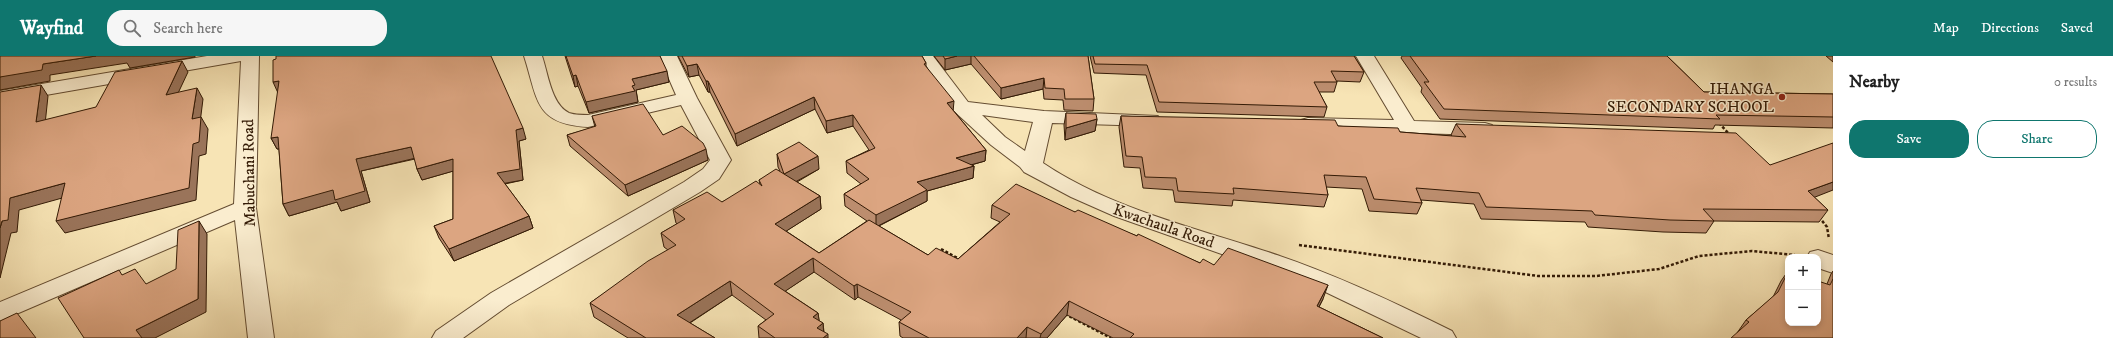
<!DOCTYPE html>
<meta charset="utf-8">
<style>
body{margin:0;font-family:"IM FELL DW Pica",serif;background:#f6f6f6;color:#222}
.controls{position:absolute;right:12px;bottom:12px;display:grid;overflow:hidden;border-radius:8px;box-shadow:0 2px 6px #0003}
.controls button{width:36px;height:36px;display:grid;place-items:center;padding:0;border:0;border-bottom:1px solid #e0e0e0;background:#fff;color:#222;font:20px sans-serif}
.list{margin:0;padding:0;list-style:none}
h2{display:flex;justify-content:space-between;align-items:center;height:52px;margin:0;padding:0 16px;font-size:17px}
h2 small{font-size:13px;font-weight:400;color:#767676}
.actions{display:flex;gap:8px;padding:12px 16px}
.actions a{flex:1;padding:9px 0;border:1px solid #0f766e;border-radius:16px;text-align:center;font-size:14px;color:#0f766e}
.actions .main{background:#0f766e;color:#fff}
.icon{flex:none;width:22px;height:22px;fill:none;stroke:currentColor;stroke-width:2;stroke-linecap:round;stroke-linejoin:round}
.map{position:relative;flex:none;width:1833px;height:282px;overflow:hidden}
header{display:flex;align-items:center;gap:24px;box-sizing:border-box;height:56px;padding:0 20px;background:#0f766e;color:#fff}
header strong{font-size:19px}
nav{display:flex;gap:22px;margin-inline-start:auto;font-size:14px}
.search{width:280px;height:36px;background:#f6f6f6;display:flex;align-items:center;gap:10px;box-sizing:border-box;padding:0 14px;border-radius:16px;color:#767676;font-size:15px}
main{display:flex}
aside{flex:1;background:#fff}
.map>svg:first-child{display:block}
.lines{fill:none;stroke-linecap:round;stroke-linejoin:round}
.minor-casing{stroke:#644c31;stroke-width:2}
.path{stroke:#331a05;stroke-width:2.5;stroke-dasharray:3 2;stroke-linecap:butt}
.minor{fill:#faedcf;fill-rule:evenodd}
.wall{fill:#bd8e6f;stroke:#331a05}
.shaded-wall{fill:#9a745a;stroke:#331a05}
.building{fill:#dca581;stroke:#331a05}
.poi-dot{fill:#8f2418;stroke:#faedcf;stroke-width:1.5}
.labels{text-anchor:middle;stroke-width:3;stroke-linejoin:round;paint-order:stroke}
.poi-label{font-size:16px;fill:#331a05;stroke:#faedcf;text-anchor:end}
.street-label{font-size:16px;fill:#331a05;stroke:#faedcf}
</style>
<header>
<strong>Wayfind</strong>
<div class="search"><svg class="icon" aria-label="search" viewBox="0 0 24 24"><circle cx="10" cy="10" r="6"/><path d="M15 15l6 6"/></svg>Search here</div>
<nav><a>Map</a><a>Directions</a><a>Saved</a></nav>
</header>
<main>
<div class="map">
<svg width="1833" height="282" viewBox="0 0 1833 282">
<rect width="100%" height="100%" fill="#f7e4b5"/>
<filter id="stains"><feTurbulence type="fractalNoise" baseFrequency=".005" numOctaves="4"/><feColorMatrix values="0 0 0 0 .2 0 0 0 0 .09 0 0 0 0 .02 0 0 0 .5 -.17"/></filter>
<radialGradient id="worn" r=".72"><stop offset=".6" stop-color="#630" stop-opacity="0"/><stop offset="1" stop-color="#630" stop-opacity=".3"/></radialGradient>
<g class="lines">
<!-- minor casing -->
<g class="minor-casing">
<g id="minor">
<polygon points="207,0 259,0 256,152 274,282 248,282 235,164 0,265 0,246 234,148 241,5 0,47 0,35"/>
<path d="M524 0H542C548 17 551 48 569 57 575 59 582 59 588 59L676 39 659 0H677L697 42 731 104 719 123 700 136 509 249 463 282H432L436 275 491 237 684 126 703 113 710 104 681 49 588 71C534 68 538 43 524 0Z"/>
<path d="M915 0H933L968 46 1044 55 1158 60 1161 64 1158 68 1151 70 1052 67 1043 107C1110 152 1192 171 1268 196 1332 217 1392 245 1452 275L1456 282H1421L1315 231 1114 160 1071 141 1024 116 1020 111 991 89 954 55ZM982 59 1033 66 1025 95 1005 81Z"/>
<polygon points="1356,0 1374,0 1414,65 1485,67 1492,69 1495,73 1492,77 1485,79 1308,74 1301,72 1298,68 1301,64 1308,62 1394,64"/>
<polygon points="1818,194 1833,199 1833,217 1818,212 1818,201 1807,201 1810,196"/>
</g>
</g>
<!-- path -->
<g class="path">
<polyline points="1719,67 1729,78"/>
<polyline points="1819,161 1827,171 1829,183"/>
<polyline points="1299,189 1538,220 1596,220 1659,213 1699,200 1752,195 1795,199"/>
<polyline points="941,193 961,204"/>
<polyline points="1065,258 1111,282"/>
</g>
<!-- minor -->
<use href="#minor" class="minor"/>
</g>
<!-- wall -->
<g class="wall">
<polygon points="565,0 660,0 669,26 636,34 638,46 589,57 578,30 575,31"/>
<polygon points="678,0 922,0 926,7 926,10 953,54 986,94 985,105 971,109 974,110 973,122 927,135 927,145 879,170 928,199 958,203 1000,166 991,162 992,149 1075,156 1137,180 1200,207 1214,209 1323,243 1319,251 1383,282 1113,282 1067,259 1047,282 903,282 900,280 899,266 901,264 858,241 855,244 814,216 785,235 818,257 819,265 823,267 824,276 828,282 759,282 758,270 766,264 732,239 690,267 715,282 628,282 594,261 590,247 668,194 664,191 661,177 677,168 676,167 673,154 722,146 760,128 759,124 780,115 778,111 777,98 819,113 797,126 820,140 821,153 786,175 819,197 867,165 845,150 844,138 861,128 847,117 846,105 869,94 853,70 827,77 815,53 737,90 710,36 708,36 699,19 689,21"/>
<polygon points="934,0 1088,0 1094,43 1093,55 1064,54 1063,44 1044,43 1043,33 1001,43 971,8 945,14"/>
<polygon points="1090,0 1354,0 1364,16 1360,26 1337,25 1337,26 1334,36 1319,36 1327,51 1324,61 1157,56 1146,19 1094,17"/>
<polygon points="1402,0 1667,0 1704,36 1833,38 1833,72 1715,69 1713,73 1440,63 1421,36 1422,32 1401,2"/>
<polygon points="1826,0 1833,0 1833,6"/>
<polygon points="1066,57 1097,63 1095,75 1065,84 1064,69"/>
<polygon points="592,60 663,79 708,104 628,140 570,90 567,79 595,71"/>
<polygon points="1121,60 1338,70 1400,76 1452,80 1451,79 1456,68 1770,109 1814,141 1828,154 1819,166 1714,165 1706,177 1663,176 1588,171 1585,166 1481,163 1474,148 1421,144 1422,147 1417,158 1369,155 1362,133 1326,131 1328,139 1324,151 1233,144 1232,150 1175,146 1173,134 1143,132 1140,112 1124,111 1119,71"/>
<polygon points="271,82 526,83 519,85 523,124 505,128 529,160 533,172 454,205 439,182 434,170 453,163 453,115 422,124 417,113 415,103 361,115 370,146 341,155 337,146 289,160 283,148 279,93 277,93"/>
<polygon points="1788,215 1788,267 1827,228 1831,218 1833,215 1833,282 1737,277 1746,264 1773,241 1781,225"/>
</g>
<!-- shaded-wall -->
<g class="shaded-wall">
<polygon points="96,0 195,0 195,1 130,12 127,7 50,19 50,25 0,34 0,21 43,8"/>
<polygon points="957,0 971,0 971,8 945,14 945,3"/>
<polygon points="182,5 188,16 172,50 166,39"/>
<polygon points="697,8 699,19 689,21 687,10"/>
<polygon points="667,15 669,26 636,34 638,46 589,57 586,46 632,23"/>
<polygon points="576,19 578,30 575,31 573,20"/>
<polygon points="1044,22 1043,33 1001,43 1001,32"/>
<polygon points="279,25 278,37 273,26"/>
<polygon points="706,25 708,25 710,36 708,36"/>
<polygon points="41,29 48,40 44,78 36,66"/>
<polygon points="197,32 203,43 199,75 192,63"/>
<polygon points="814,41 815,53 737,90 735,78"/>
<polygon points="954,45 953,56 947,47"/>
<polygon points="853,59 853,70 827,77 826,65"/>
<polygon points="201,61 208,73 206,98 199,100 196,144 65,177 56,165"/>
<polygon points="1097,63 1095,75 1065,84 1066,72"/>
<polygon points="523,72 526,83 519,85 523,124 501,128 497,117 516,74"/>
<polygon points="278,81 283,92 277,93 271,82"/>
<polygon points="411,91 416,102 361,115 370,146 341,155 337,146 289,160 283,148 356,103"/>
<polygon points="706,93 708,104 628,140 625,129"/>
<polygon points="986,94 985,105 956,113 956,102"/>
<polygon points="818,100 819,113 786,131 784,118"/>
<polygon points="453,103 457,114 422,124 417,113"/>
<polygon points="974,110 973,122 927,135 927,145 876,171 876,159 917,126"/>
<polygon points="1833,126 1833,134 1800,147 1808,135"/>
<polygon points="65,127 73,139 19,154 17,176 11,177 0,222 0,172 10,142"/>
<polygon points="820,140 821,153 777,181 775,168"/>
<polygon points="529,160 533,172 454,205 449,193"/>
<polygon points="199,165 207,178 206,256 155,282 141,282 136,274 198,243"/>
<polygon points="813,202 814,216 775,242 774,228"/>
<polygon points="730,225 732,239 680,273 677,259"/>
<polygon points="857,228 858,241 855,244 854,230"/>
<polygon points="1328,229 1323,243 1312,264 1317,250"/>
<polygon points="1069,245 1067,259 1047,282 1040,282 1041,278"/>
<polygon points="818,257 820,270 823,267 824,281 828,278 828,282 818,282 813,261"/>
<polygon points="1027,271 1026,282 1017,282"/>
</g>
<!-- building -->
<g class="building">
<polygon points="0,0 96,0 43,8 42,14 0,21"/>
<polygon points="276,0 491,0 523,72 516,74 520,113 497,117 529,160 449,193 434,170 453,163 453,103 417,113 411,91 356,103 365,135 335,144 333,134 283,148 278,81 271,82 279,25 273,26 273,4 276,3"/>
<polygon points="566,0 660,0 667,15 632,23 635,29 632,30 635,35 586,46 576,19 573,20"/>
<polygon points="682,0 922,0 926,7 924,8 954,45 947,47 986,94 956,102 974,110 917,126 927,134 876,159 844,138 869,123 846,105 875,92 853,59 826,65 814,41 735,78 708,25 706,25 697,8 687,10"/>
<polygon points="943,0 957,0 945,3"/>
<polygon points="974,0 1088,0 1094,43 1065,43 1064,33 1045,32 1044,22 1001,32"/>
<polygon points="1093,0 1354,0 1364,16 1331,15 1337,26 1314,26 1327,51 1159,46 1147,9 1095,8"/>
<polygon points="1410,0 1667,0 1704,36 1833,38 1833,61 1716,59 1720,63 1444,53 1424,26 1429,26"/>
<polygon points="182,5 166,39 197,32 192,63 201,61 199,86 193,88 189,132 56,165 65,127 10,142 8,164 2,165 0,172 0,36 41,29 36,66 96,51 115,16"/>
<polygon points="643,48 663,79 682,70 703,87 706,93 625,129 567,79 596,70 592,60"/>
<polygon points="1066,57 1096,58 1097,63 1066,72"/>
<polygon points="1121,60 1335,64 1338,70 1398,72 1400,76 1466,81 1456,68 1736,77 1770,109 1833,87 1833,126 1808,135 1828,154 1703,153 1714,165 1670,164 1595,159 1592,155 1486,151 1479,137 1416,132 1422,147 1374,143 1366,121 1324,119 1328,139 1233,132 1234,138 1178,135 1176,122 1145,121 1142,101 1126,100"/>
<polygon points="799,86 818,100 784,118 820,140 775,168 819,197 869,164 928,199 936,192 958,203 1010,158 992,149 1016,128 1075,156 1078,154 1137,180 1138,178 1200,207 1203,203 1214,209 1228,192 1328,229 1317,250 1383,282 1130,282 1134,278 1069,245 1041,278 1027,271 1017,282 929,282 899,266 911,256 857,228 854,230 813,202 774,228 818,257 813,261 823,267 817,272 828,278 823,282 775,282 758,270 774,258 730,225 677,259 715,282 646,282 590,247 648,205 676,189 661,177 685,163 673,154 707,136 722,146 756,125 762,130 759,124 776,113 784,118 777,98"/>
<polygon points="199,165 198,243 136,274 142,282 84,282 58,242 119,214 122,219 135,213 146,228 176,213 178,174"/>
<polygon points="1788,216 1788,267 1818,267 1818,225 1830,229 1833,223 1833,282 1731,282 1749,266 1746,264 1778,236"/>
<polygon points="17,257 36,282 0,282 0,265"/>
</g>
<!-- markers -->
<circle class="poi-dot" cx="1782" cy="41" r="4"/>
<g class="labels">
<!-- poi labels -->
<g class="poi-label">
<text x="1774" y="38">IHANGA<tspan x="1774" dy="18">SECONDARY SCHOOL</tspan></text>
</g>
<!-- street labels -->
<g class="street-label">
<text transform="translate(248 117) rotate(-91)" y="6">Mabuchani Road</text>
<text transform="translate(1164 169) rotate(19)" y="6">Kwachaula Road</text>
</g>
</g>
<rect width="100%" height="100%" filter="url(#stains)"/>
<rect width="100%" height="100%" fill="url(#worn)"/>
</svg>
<div class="controls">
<button>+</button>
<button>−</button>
</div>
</div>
<aside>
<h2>Nearby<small>0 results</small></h2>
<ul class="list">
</ul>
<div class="actions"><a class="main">Save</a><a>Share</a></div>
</aside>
</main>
